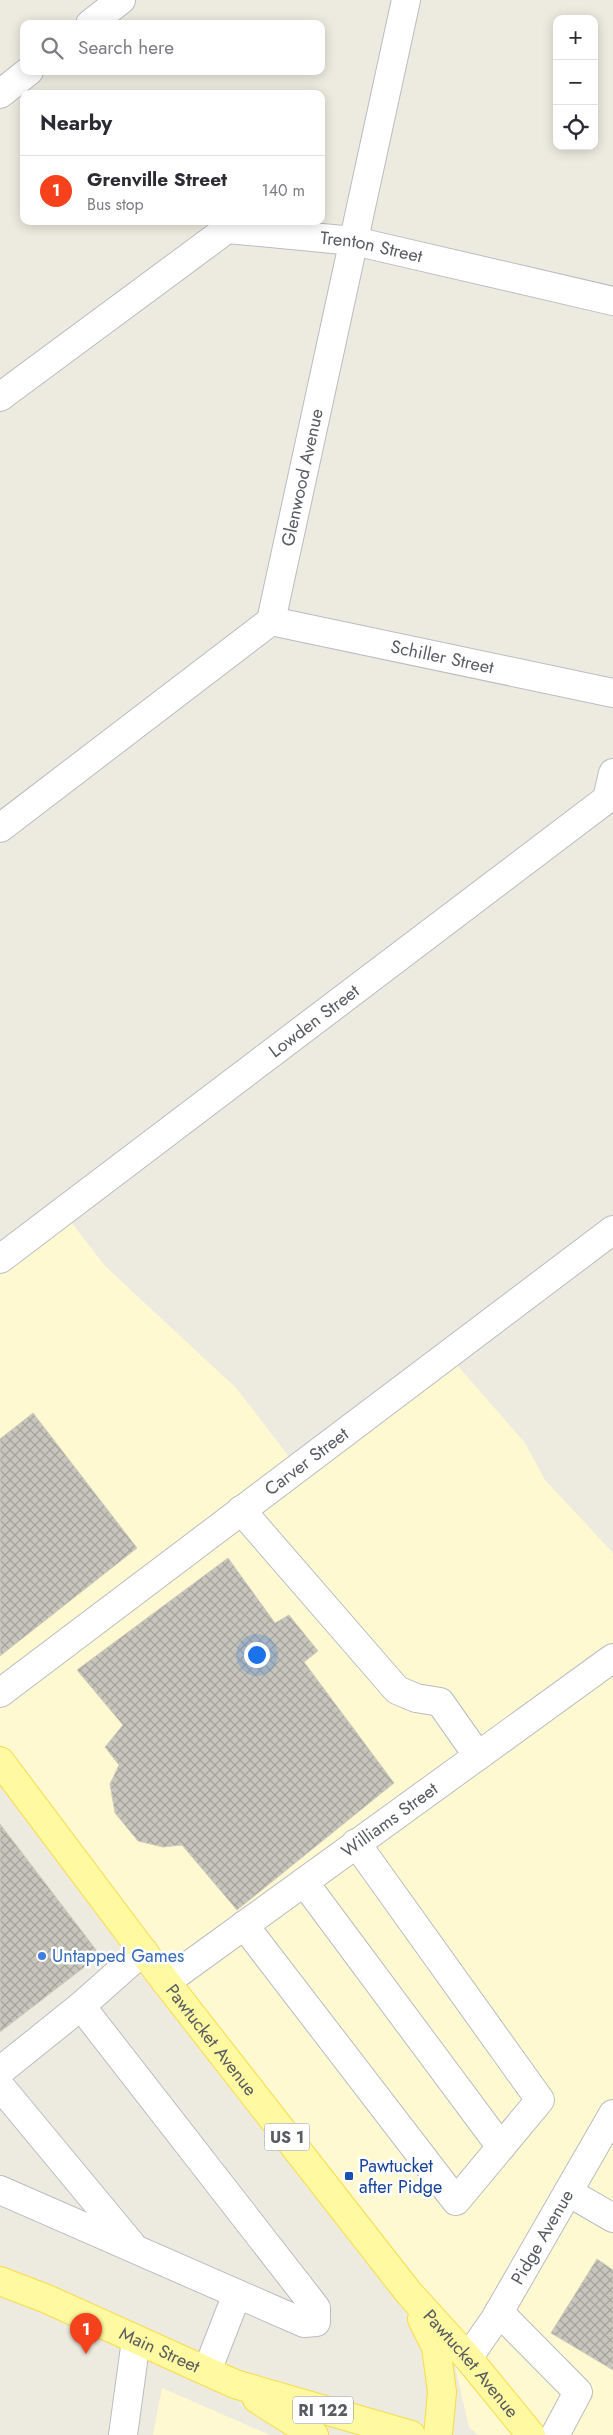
<!DOCTYPE html>
<meta charset="utf-8">
<style>
body{margin:0;font-family:Jost,sans-serif;background:#f7f7f7;color:#2b2b33}
.controls{position:absolute;right:15px;top:15px;display:grid;overflow:hidden;border-radius:10px;box-shadow:0 2px 12px #0003}
.controls button{width:45px;height:45px;display:grid;place-items:center;padding:0;border:0;border-bottom:1px solid #e1e1e2;background:#fff;color:#2b2b33;font:25px sans-serif}
.you{position:absolute;left:256px;top:1654px;width:18px;height:18px;margin:-12px;border:4px solid #fff;border-radius:50%;background:#1a73e8;box-shadow:0 0 0 8px #1a73e833}
.badge{display:grid;place-items:center;width:32px;height:32px;border-radius:50%;background:#f5421c;color:#fff;font-size:16px;font-weight:700}
.pin{position:absolute;translate:-50% -41px;filter:drop-shadow(0 1px 2px #0008)}
.pin::after{content:'';position:absolute;top:26px;width:18px;height:15px;background:inherit;clip-path:polygon(0 0,100% 0,50% 100%)}
.list{margin:0;padding:0;list-style:none}
h2{display:flex;justify-content:space-between;align-items:center;height:65px;margin:0;padding:0 20px;font-size:21px}
h2 small{font-size:16px;font-weight:400;color:#7c7c81}
.list li{display:grid;grid-template-columns:32px 1fr auto;gap:15px;align-items:center;box-sizing:border-box;height:70px;padding:0 20px;border-top:1px solid #e1e1e2}
.list b{display:block;font-size:19px;white-space:nowrap}
.list p{margin:0;font-size:16px;white-space:nowrap;color:#7c7c81}
.list em{font-size:16px;font-style:normal;color:#7c7c81}
.icon{flex:none;width:28px;height:28px;fill:none;stroke:currentColor;stroke-width:2;stroke-linecap:round;stroke-linejoin:round}
.map{position:relative;flex:none;width:613px;height:2435px;overflow:hidden}
.search{position:absolute;background:#fff;box-shadow:0 2px 12px #0003;left:20px;top:20px;width:305px;height:55px;display:flex;align-items:center;gap:12px;box-sizing:border-box;padding:0 18px;border-radius:10px;color:#7c7c81;font-size:19px}
.panel{position:absolute;background:#fff;box-shadow:0 2px 12px #0003;left:20px;top:90px;width:305px;height:135px;border-radius:10px}
.map>svg:first-child{display:block}
.commercial{fill:#fff9d1}
.building{fill:url(#building-cross-hatch);stroke:#d1cdbd}
.lines{fill:none;stroke-linecap:round;stroke-linejoin:round}
.minor-casing{stroke:#babcc2;stroke-width:30}
.major-casing{stroke:#fbdb49;stroke-width:30}
.minor{stroke:#fff;stroke-width:28}
.major{stroke:#fff9a1;stroke-width:28}
.shop-dot{fill:#3f7fe0;stroke:#fff;stroke-width:2}
.transit-dot{fill:#1a4fb4;stroke:#fff;stroke-width:2}
.labels{text-anchor:middle;stroke-width:5;stroke-linejoin:round;paint-order:stroke}
.shield{fill:#fff;stroke:#8a8c90;stroke-width:1}
.shield-label{font-size:16px;font-weight:bold;fill:#585b61}
.street-label{font-size:18px;fill:#585b61;stroke:#fff}
.shop-label{font-size:18px;fill:#366cbe;stroke:#fff;text-anchor:start}
.transit-label{font-size:18px;fill:#164399;stroke:#fff;text-anchor:start}
</style>
<div class="map">
<svg width="613" height="2435" viewBox="0 0 613 2435">
<defs>
<pattern id="building-cross-hatch" width="8" height="8" patternUnits="userSpaceOnUse" patternTransform="scale(1.25)"><rect width="8" height="8" fill="#c7c5bc"/><path d="M0 0l8 8M0 8l8-8" fill="none" stroke="#a4a39c"/></pattern>
</defs>
<rect width="100%" height="100%" fill="#edebdf"/>
<!-- commercial -->
<g class="commercial">
<polygon points="64,1213 105,1266 237,1389 293,1462 449,1356 525,1443 545,1480 613,1553 613,2435 478,2435 469,2427 451,2349 0,1745 0,1255"/>
<polygon points="162,2388 270,2435 153,2435"/>
</g>
<!-- building -->
<g class="building">
<polygon points="33,1413 137,1548 0,1656 0,1439"/>
<polygon points="228,1558 275,1623 289,1615 318,1651 304,1662 394,1783 237,1910 182,1845 163,1847 138,1841 115,1813 110,1784 119,1765 105,1747 123,1725 77,1670"/>
<polygon points="0,1824 100,1955 0,2032"/>
<polygon points="597,2259 613,2270 613,2370 551,2333"/>
</g>
<g class="lines">
<!-- minor casing -->
<g class="minor-casing">
<g id="minor">
<polyline points="90,24 121,0"/>
<polyline points="0,94 29,71"/>
<path id="s1" d="M0 397 227 229 354 241 613 301"/>
<path id="s2" d="M271 621 613 693"/>
<path id="s3" d="M0 828 271 621 406 0"/>
<path id="s4" d="M0 1259 607 799 613 773"/>
<polyline points="241,1510 397,1690 416,1698 440,1702 478,1756"/>
<path id="s5" d="M0 1693 613 1230"/>
<polyline points="304,1882 501,2147"/>
<polyline points="244,1925 456,2201 540,2100 356,1843"/>
<path id="s6" d="M166 1982 613 1658"/>
<polyline points="0,2071 81,2006 143,1951"/>
<polyline points="0,2086 131,2244"/>
<polyline points="0,2190 304,2323 316,2322 316,2308 81,2006"/>
<polyline points="568,2192 613,2218"/>
<polyline points="499,2312 578,2392 555,2435"/>
<path id="s7" d="M468 2358 495 2319 613 2114"/>
<polyline points="207,2371 237,2294"/>
<polyline points="123,2435 136,2340"/>
</g>
</g>
<!-- major casing -->
<g class="major-casing">
<g id="major">
<path id="s8" d="M0 1761 166 1982 409 2293 468 2358 531 2435"/>
<path id="s9" d="M0 2281 47 2299 235 2384 411 2435"/>
<polyline points="422,2319 436,2347 442,2392 438,2435"/>
<polyline points="257,2399 314,2435"/>
</g>
</g>
<!-- minor -->
<use href="#minor" class="minor"/>
<!-- major -->
<use href="#major" class="major"/>
</g>
<!-- markers -->
<circle class="shop-dot" cx="42" cy="1956" r="5"/>
<rect class="transit-dot" x="344" y="2171" width="10" height="10" rx="2.5"/>
<g class="labels">
<!-- shield labels -->
<g class="shield">
<rect x="264.5" y="2123.5" width="45" height="27" rx="4"/>
<rect x="293" y="2396.5" width="60" height="27" rx="4"/>
</g>
<g class="shield-label">
<text x="287" y="2143">US 1</text>
<text x="323" y="2416">RI 122</text>
</g>
<!-- street labels -->
<g class="street-label">
<text dy="6" stroke="none"><textPath href="#s1" startOffset="428">Trenton Street</textPath></text>
<text dy="6" stroke="none"><textPath href="#s3" startOffset="488">Glenwood Avenue</textPath></text>
<text dy="6" stroke="none"><textPath href="#s2" startOffset="175">Schiller Street</textPath></text>
<text dy="6" stroke="none"><textPath href="#s4" startOffset="394">Lowden Street</textPath></text>
<text dy="6" stroke="none"><textPath href="#s5" startOffset="384">Carver Street</textPath></text>
<text dy="6" stroke="none"><textPath href="#s6" startOffset="276">Williams Street</textPath></text>
<text dy="6" stroke="none"><textPath href="#s8" startOffset="350">Pawtucket Avenue</textPath></text>
<text dy="6" stroke="none"><textPath href="#s7" startOffset="142">Pidge Avenue</textPath></text>
<text dy="6" stroke="none"><textPath href="#s9" startOffset="174">Main Street</textPath></text>
<text dy="6" stroke="none"><textPath href="#s8" startOffset="765">Pawtucket Avenue</textPath></text>
</g>
<!-- shop labels -->
<g class="shop-label">
<text x="52" y="1962">Untapped Games</text>
</g>
<!-- transit labels -->
<g class="transit-label">
<text x="359" y="2172">Pawtucket<tspan x="359" dy="21">after Pidge</tspan></text>
</g>
</g>
</svg>
<div class="controls">
<button>+</button>
<button>−</button>
<button><svg class="icon" aria-label="locate" viewBox="0 0 24 24"><circle cx="12" cy="12" r="6"/><path d="M12 2v4M12 18v4M2 12h4M18 12h4"/></svg></button>
</div>
<div class="you"></div>
<div class="pin badge" style="left:86px;top:2354px">1</div>
<div class="search"><svg class="icon" aria-label="search" viewBox="0 0 24 24"><circle cx="10" cy="10" r="6"/><path d="M15 15l6 6"/></svg>Search here</div>
<section class="panel">
<h2>Nearby<small></small></h2>
<ul class="list">
<li><span class="badge">1</span><div><b>Grenville Street</b><p>Bus stop</p></div><em>140 m</em></li>
</ul>
</section>
</div>
